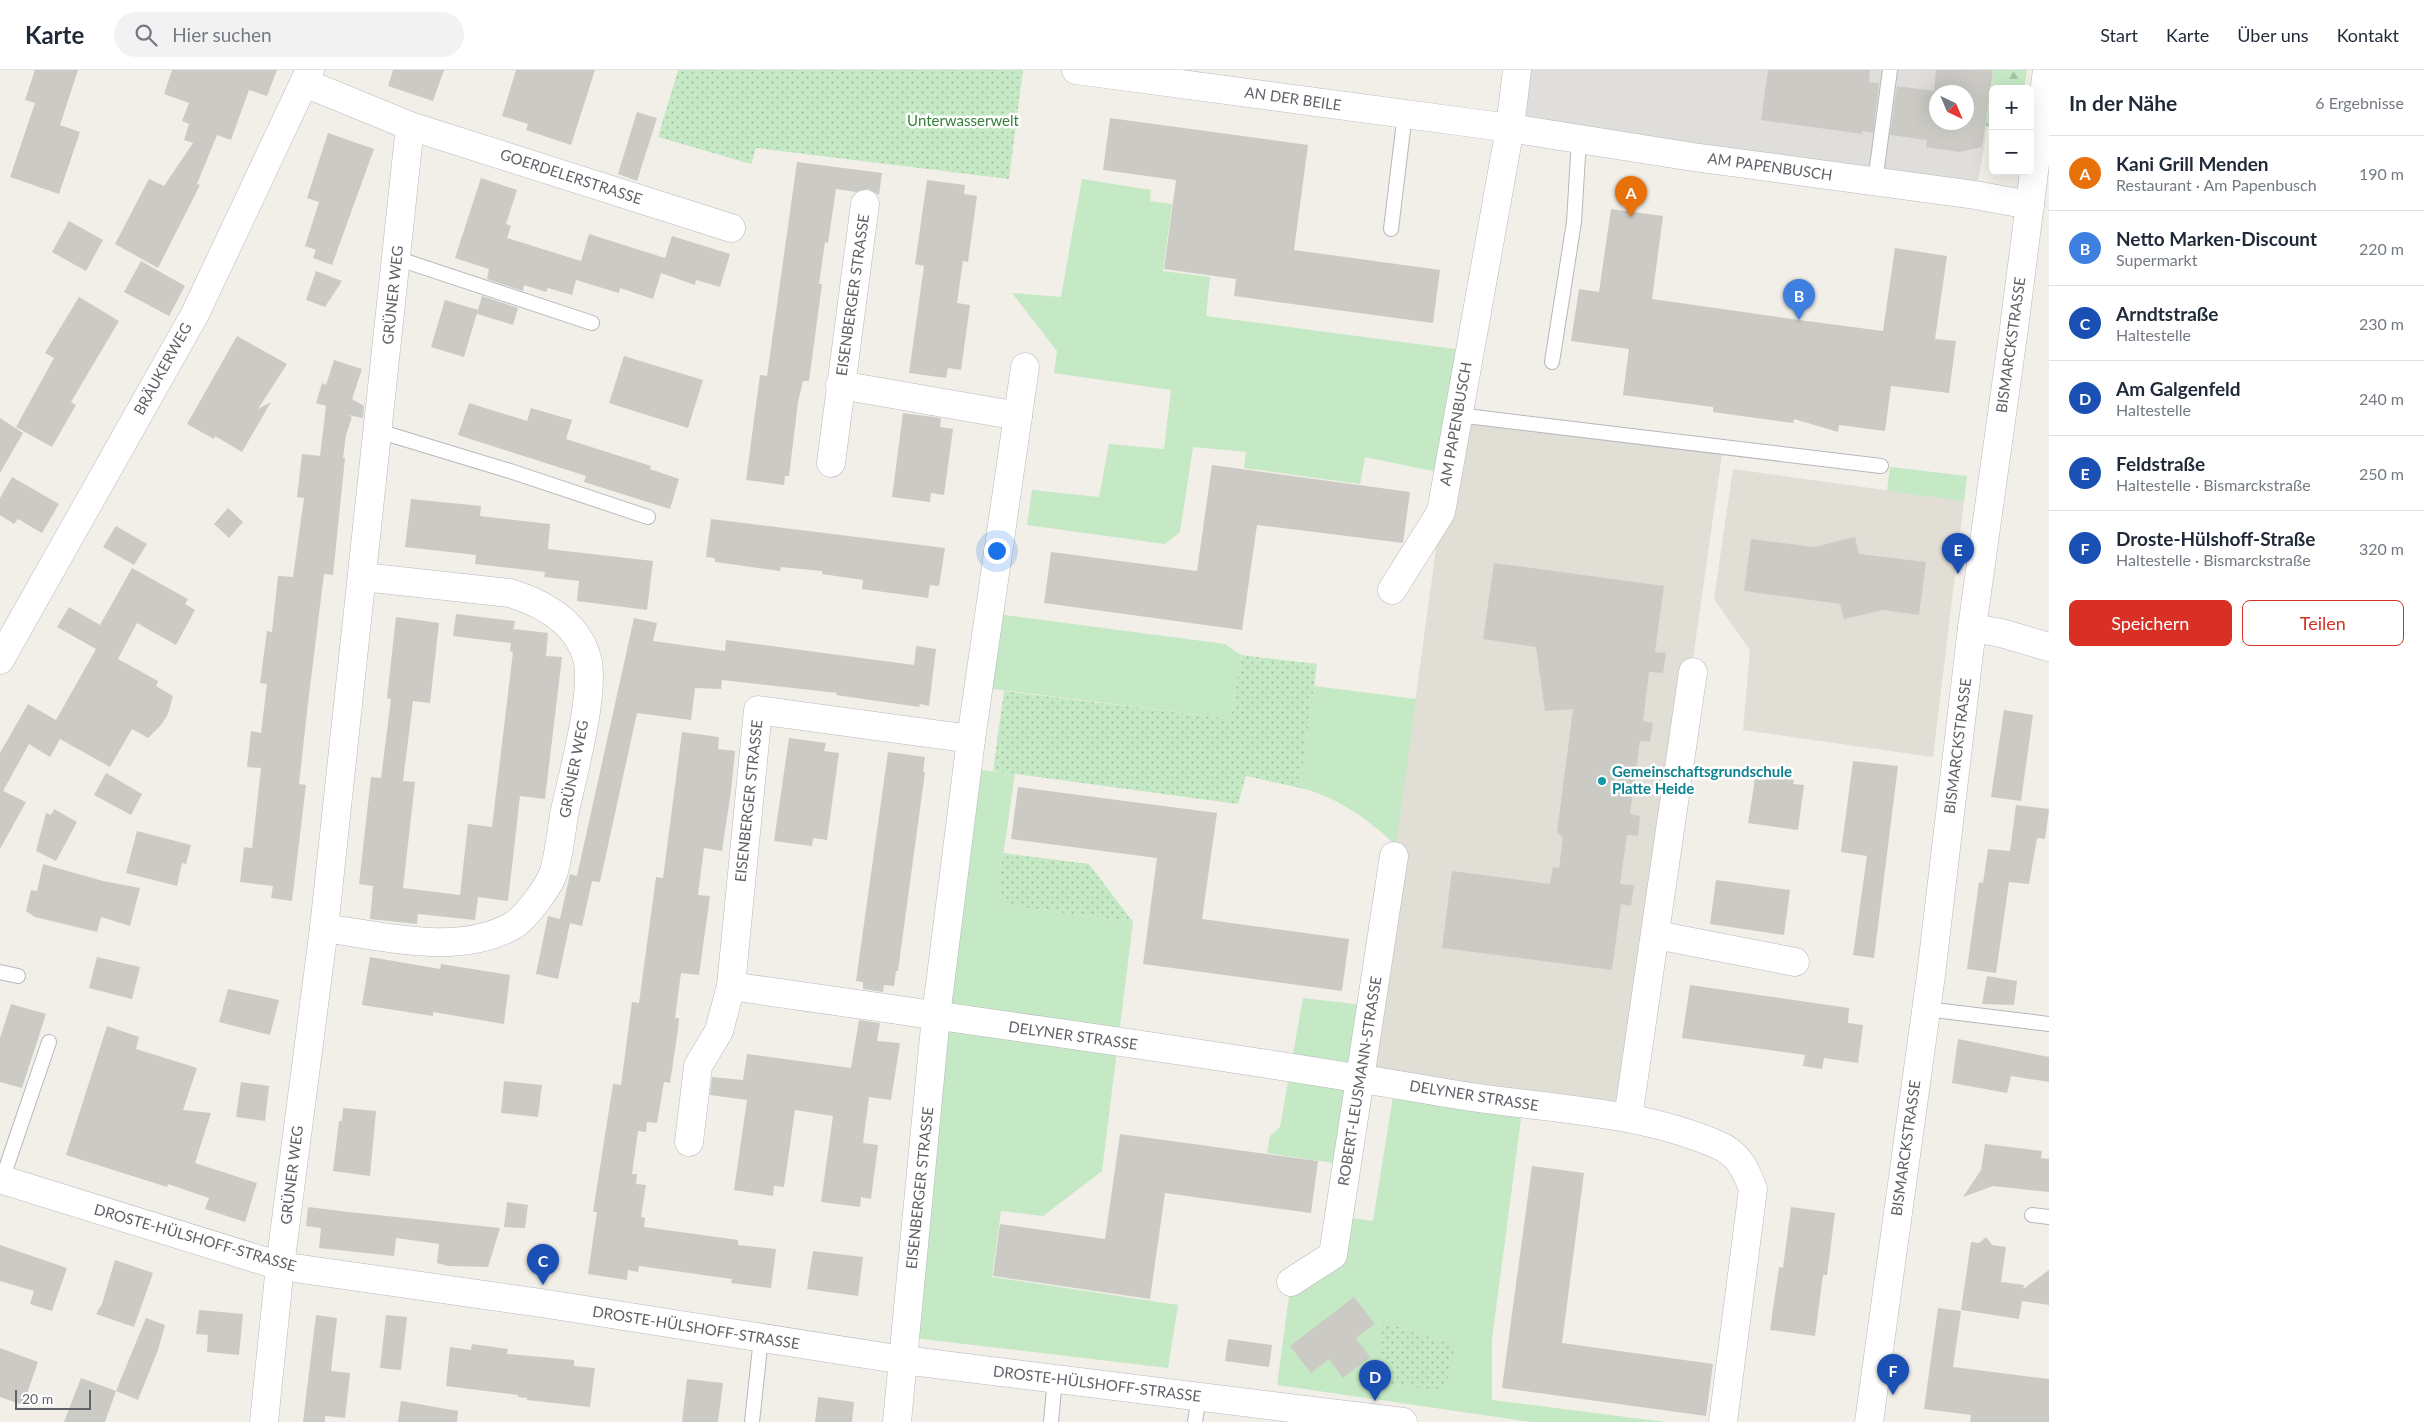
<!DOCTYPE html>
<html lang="de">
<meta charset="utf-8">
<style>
body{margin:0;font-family:Lato,sans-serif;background:#f2f2f3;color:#1f2937}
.controls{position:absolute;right:15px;top:15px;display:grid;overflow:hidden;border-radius:8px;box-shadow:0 5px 20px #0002}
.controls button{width:45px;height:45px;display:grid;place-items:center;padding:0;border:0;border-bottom:1px solid #e0e1e3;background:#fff;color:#1f2937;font:25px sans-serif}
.compass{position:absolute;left:1929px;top:15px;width:45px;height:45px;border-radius:50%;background:#fff;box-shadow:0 5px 20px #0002;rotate:136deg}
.scale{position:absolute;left:15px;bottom:12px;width:76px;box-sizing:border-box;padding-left:5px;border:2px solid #5f6368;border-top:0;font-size:14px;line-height:18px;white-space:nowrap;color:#5f6368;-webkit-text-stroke:4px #fff;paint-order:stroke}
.you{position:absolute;left:996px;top:480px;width:18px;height:18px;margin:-12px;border:4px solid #fff;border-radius:50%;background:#1a73e8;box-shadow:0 0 0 8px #1a73e833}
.badge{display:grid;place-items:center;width:32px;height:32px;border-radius:50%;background:#d93025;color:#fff;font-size:16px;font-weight:700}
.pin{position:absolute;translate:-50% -41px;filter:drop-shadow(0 1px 2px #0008)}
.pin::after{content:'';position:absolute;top:26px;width:18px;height:15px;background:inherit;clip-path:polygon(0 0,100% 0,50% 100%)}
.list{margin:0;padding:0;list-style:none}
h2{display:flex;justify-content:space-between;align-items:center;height:65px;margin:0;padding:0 20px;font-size:21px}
h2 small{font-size:16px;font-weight:400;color:#747a83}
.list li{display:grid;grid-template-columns:32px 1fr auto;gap:15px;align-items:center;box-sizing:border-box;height:75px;padding:0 20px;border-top:1px solid #e0e1e3}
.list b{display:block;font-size:19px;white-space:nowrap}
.list p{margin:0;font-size:16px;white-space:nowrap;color:#747a83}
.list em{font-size:16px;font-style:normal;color:#747a83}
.actions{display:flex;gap:10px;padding:15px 20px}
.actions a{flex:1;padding:11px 0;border:1px solid #d93025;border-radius:8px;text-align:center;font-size:18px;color:#d93025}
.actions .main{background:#d93025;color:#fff}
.icon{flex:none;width:28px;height:28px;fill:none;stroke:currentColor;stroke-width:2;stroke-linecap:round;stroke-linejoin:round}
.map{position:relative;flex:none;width:2049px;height:1352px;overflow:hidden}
header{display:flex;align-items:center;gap:30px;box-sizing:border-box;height:70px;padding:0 25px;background:#fff;border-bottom:1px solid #e0e1e3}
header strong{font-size:24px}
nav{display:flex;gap:28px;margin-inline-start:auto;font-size:18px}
.search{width:350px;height:45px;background:#f2f2f3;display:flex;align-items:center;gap:12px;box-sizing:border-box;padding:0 18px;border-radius:28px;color:#747a83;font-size:19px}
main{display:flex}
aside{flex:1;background:#fff}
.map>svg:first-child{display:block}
.industrial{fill:#e0deda;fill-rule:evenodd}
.education{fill:#e1ded6}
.grass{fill:#c5e8c5}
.forest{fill:url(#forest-firs)}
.park{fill:url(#park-dots)}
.building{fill:#cccac5;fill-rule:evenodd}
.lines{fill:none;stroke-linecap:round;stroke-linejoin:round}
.lane-casing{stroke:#b5b8bc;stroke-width:16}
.street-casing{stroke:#b5b8bc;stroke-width:29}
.secondary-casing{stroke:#b6babf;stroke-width:29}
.lane{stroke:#fff;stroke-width:14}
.street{stroke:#fff;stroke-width:28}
.secondary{stroke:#fff;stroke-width:28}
.culture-dot{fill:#0f9aa8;stroke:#fff;stroke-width:2}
.labels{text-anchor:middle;stroke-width:5;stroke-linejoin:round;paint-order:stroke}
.street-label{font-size:15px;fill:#5f6368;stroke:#fff}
.park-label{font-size:15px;fill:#348238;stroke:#fff}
.culture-label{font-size:15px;font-weight:bold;fill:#0d838f;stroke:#fff;text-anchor:start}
</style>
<header>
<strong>Karte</strong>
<div class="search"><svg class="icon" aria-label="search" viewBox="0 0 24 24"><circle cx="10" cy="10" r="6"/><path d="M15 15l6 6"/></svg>Hier suchen</div>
<nav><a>Start</a><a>Karte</a><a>Über uns</a><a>Kontakt</a></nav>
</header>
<main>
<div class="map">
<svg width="2049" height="1352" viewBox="0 0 2049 1352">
<defs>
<pattern id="forest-firs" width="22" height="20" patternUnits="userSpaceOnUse" patternTransform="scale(1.25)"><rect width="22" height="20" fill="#c5e8c5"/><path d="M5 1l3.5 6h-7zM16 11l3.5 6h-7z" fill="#a3c0a4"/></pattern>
<pattern id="park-dots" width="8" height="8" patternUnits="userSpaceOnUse" patternTransform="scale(1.25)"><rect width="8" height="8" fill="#c5e8c5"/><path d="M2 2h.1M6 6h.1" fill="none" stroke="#a3c0a4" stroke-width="1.8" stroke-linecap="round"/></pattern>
</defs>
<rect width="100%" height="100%" fill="#f1efe8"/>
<!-- industrial -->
<path class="industrial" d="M1517 0H1994L1984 79 1975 125 1510 58ZM1936 22H1966V52H1936Z"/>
<!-- education -->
<g class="education">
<polygon points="1458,345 1723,377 1628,1048 1359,1009 1394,786 1441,442"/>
<polygon points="1733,399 1964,431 1933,687 1743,660 1750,580 1714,529"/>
</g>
<!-- grass -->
<g class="grass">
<polygon points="1082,109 1151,120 1150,131 1172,134 1163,201 1210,207 1206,246 1470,281 1447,404 1365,387 1360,414 1244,398 1246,382 1193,377 1180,462 1165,474 1027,455 1032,420 1099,427 1109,374 1164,379 1171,320 1054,303 1057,281 1012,223 1061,227"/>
<polygon points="1890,397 1967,406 1964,431 1887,421"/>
<polygon points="989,543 1225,574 1241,585 1231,649 978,617"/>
<path d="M1314 616 1416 629 1396 776C1372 751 1334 725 1300 718Z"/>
<polygon points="967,698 1015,704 998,821 1005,835 1133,852 1102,1101 1043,1146 1001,1141 992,1207 1178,1235 1168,1298 905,1267"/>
<polygon points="1303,928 1371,936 1347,1095 1267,1083 1270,1066 1280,1057"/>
<polygon points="1395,1014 1523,1034 1492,1269 1492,1330 1665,1352 1532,1352 1277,1315 1291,1212 1333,1185 1339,1146 1373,1151"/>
</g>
<!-- forest -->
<polygon class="forest" points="1994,0 2027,0 2024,19 1993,19 1993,56 1986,56"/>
<!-- park -->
<g class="park">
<polygon points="678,0 1023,0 1009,109 756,78 751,94 658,67"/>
<polygon points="1241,585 1317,594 1300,718 1246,706 1238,734 993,701 1004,621 1231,649"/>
<polygon points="1003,783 1089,794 1133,852 1005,835 998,821"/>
<polygon points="1383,1252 1455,1275 1445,1321 1376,1312"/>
</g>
<!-- building -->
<g class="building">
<polygon points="35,0 78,0 60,55 80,62 59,124 10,107 35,33 25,30"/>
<polygon points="172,0 277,0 267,26 249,20 231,70 217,65 197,114 200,115 158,198 115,174 149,109 164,116 193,73 184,70 189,54 182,51 189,33 164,24"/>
<polygon points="393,0 444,0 433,31 388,16"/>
<polygon points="516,0 595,0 571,75 526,60 528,54 502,46"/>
<polygon points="1768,0 1870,0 1869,12 1879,13 1873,63 1862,61 1862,64 1761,50"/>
<path d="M1936 0H1993L1982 77 1960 82 1926 77 1927 70 1890 65 1897 16 1934 21ZM1936 22H1966V52H1936Z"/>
<polygon points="637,42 657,48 637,111 618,104"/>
<polygon points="1110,48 1308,75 1294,180 1440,200 1433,253 1234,226 1236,209 1164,199 1176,110 1103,100"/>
<polygon points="328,63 374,79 332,195 313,188 316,180 305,176 319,132 307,128"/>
<polygon points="797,92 882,103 879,125 868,119 856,122 836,119 828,173 825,172 819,214 822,214 809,311 803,311 798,332 789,406 785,406 784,415 746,410 760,305 767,306"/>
<polygon points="481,108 517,120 506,154 511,156 507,168 581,191 589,164 665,188 672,166 730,184 720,217 696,210 695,215 661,203 653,229 620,218 619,223 576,210 572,225 548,218 546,222 524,215 523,221 487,209 489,199 455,188"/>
<polygon points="927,110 965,115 964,124 977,126 968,192 963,191 957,233 970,235 961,300 948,298 946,308 909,303 924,196 915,194"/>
<polygon points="1611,139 1663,146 1652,229 1799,250 1883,261 1895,178 1947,186 1935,269 1956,271 1949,323 1891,316 1885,361 1839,355 1838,362 1794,349 1793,353 1713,342 1713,337 1623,325 1629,279 1571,271 1579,219 1599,222"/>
<polygon points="69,151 103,170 86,201 52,182"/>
<polygon points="141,191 185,216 169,246 124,222"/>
<polygon points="316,201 342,211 325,237 306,230"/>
<polygon points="482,226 518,238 513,255 477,244 477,243 464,287 431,277 445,230 478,240"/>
<polygon points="79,227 119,251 71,332 76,335 52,377 16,357 54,288 45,283"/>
<polygon points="237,266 287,294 258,339 271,332 242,382 215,366 214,369 187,354"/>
<polygon points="624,286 703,310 688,358 609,333"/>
<polygon points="334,290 362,299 352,329 364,336 363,348 347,345 352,347 346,365 343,388 345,388 333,505 324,504 308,633 299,714 306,715 292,831 271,828 273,816 240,812 244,777 252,778 261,698 247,697 251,661 261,663 267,614 260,613 267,561 272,562 278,506 293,507 304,428 297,427 302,384 320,386 326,336 316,333 322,313 326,315"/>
<polygon points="469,333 527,351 531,338 572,350 566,369 651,396 650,399 679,409 670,439 584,412 586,406 458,365"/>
<polygon points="903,343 941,348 940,357 953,359 944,425 931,423 930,432 892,427"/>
<polygon points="0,348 23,363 0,403"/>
<polygon points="1212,395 1410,422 1403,473 1257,455 1242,560 1044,533 1051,482 1197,501"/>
<polygon points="12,407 59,434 42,463 18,449 14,454 0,445 0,428"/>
<polygon points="411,429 481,436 480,446 550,454 548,479 653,491 647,540 577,531 579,511 544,507 545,502 475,494 476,485 405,477"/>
<polygon points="228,438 243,452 229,468 214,454"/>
<polygon points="711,449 945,478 939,516 930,515 928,528 862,519 863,510 822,504 822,501 781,497 780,501 715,492 715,488 706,487"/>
<polygon points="116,456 147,474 134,495 103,477"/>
<polygon points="1855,467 1859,484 1926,492 1919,545 1883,540 1844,549 1840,534 1744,521 1751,469 1814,477"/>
<polygon points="1494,493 1664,516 1655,582 1666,583 1663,603 1649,602 1643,651 1653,653 1650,672 1640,671 1630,744 1640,746 1638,766 1627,765 1620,814 1634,815 1631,836 1621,834 1612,900 1442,878 1452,801 1550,814 1553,797 1559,798 1563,768 1557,762 1573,639 1545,641 1536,577 1483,569"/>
<polygon points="132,498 188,529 185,534 195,540 176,575 137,553 118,589 158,611 156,616 173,626 168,644 161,655 148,668 132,659 110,697 60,669 50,687 29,674 3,721 26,732 0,779 0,683 28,634 56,650 96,579 57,557 69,537 100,555"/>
<polygon points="456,544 515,551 513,562 514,559 548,563 546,586 562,587 545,729 520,726 508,831 478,827 475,850 418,844 417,854 370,849 373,816 359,814 371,707 381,708 391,629 387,628 396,547 439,553 430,633 413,631 403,711 415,712 403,818 460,825 468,754 492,757 513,582 510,581 511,573 453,566"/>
<polygon points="634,548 657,553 653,571 725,581 726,570 914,595 916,576 936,579 929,636 920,634 919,637 836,625 837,623 722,610 721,619 695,618 691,650 637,643 600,812 592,811 582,856 570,853 558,909 536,904 548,846 560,849 570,804 577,806"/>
<polygon points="2004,640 2033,645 2021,731 1991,727"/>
<polygon points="682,662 719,667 718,679 735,681 731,721 722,781 704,778 698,825 710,826 699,905 681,903 675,948 679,948 678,960 670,1013 664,1012 657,1053 647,1052 646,1062 638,1061 632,1104 637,1104 636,1114 646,1115 641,1147 645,1148 644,1157 738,1170 738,1175 776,1179 771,1218 731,1213 732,1209 639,1196 638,1202 628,1200 627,1210 588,1204 597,1142 593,1142 613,1014 621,1015 632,932 639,933 656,807 663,808"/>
<polygon points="789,668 826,673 824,681 839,683 827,770 813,768 812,776 774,771"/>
<polygon points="888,682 925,687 923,702 925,702 898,901 896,901 894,916 884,915 883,922 863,919 863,912 856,911"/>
<polygon points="1853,691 1898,696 1874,888 1853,885 1867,786 1841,782"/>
<polygon points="106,703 142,724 131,745 94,725"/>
<polygon points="1766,706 1794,710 1793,714 1804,715 1798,760 1748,753 1755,709 1766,710"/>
<polygon points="1018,717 1217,743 1202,849 1349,869 1342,921 1143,894 1157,788 1011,769"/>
<polygon points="2016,735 2049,739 2045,769 2037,768 2029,814 2009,812 1996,903 1967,899 1979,812 1983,813 1988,779 2010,781"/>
<polygon points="54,739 77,752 56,791 36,781 46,743 51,745"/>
<polygon points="137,761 191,775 186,794 182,793 177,816 126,803"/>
<polygon points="43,794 103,811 140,818 130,856 101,847 97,862 35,847 26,841 31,820 37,821"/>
<polygon points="1716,810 1790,820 1784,865 1710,854"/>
<polygon points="97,887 140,897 132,929 89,918"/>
<polygon points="370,887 440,899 441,894 510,905 504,954 433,942 433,946 362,935"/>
<polygon points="1987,906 2017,911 2014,935 1982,934"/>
<polygon points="1690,915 1849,938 1848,953 1863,955 1858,993 1824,988 1822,999 1803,996 1805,985 1682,968"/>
<polygon points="228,919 279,930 270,965 219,952"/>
<polygon points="11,934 46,944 22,1018 0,1012 0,968"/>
<polygon points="859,950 880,953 877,971 900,973 891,1030 869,1027 863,1073 878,1075 871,1129 861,1127 860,1137 821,1132 833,1046 795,1040 784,1117 774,1116 773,1126 734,1120 747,1030 710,1025 712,1007 743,1010 747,984 851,998"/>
<polygon points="107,956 139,967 136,979 197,998 183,1040 211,1043 195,1093 257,1113 245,1152 205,1139 209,1128 168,1114 167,1117 66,1085"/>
<polygon points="1958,969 2049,987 2049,1012 2011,1006 2007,1023 1952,1013"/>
<polygon points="504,1011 542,1015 538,1047 501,1043"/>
<polygon points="241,1012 269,1016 265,1051 236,1047"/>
<polygon points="343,1038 376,1041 370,1106 333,1101 339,1051 342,1051"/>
<polygon points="1120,1064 1318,1091 1311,1143 1165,1123 1150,1229 993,1206 1000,1154 1105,1169"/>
<polygon points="1985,1074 2042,1081 2041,1088 2049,1089 2049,1122 1993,1116 1963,1127 1981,1100"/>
<polygon points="1532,1096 1584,1103 1562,1273 1713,1294 1706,1346 1502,1318"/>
<polygon points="507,1132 528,1135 525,1158 504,1157"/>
<polygon points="308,1137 349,1142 500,1158 488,1197 448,1196 437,1193 439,1174 396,1168 394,1186 319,1178 321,1158 306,1156"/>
<polygon points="1791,1137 1835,1143 1827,1205 1823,1205 1815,1266 1770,1260 1779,1197 1783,1198"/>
<polygon points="1986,1167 1992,1175 2006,1177 2001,1212 2024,1215 2023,1219 2049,1200 2049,1235 2022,1231 2019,1249 1961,1240 1971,1172 1979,1173"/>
<polygon points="0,1175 67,1198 52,1241 30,1234 34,1221 0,1211"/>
<polygon points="813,1181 863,1187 858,1226 807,1219"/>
<polygon points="115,1190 153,1203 134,1257 96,1244 102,1234"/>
<polygon points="1354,1227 1375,1254 1356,1268 1370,1287 1343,1308 1329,1289 1311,1303 1290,1276"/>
<polygon points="1938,1238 1961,1241 1953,1297 2049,1309 2049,1352 1970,1352 1971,1345 1924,1339"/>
<polygon points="199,1240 243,1244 239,1285 207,1282 208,1265 196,1264"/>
<polygon points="316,1245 337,1248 331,1301 350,1303 345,1348 325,1346 325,1352 303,1352"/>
<polygon points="386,1245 407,1247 401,1300 380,1298"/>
<polygon points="146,1248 165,1255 158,1280 138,1330 116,1321"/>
<polygon points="1228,1269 1272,1275 1269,1297 1225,1291"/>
<polygon points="472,1274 508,1279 507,1284 574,1290 574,1296 595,1298 590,1337 527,1330 527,1328 518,1327 518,1325 446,1316 450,1277 471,1280"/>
<polygon points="0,1278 38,1292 23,1335 0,1327"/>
<polygon points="81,1308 116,1321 105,1352 64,1352"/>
<polygon points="687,1309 723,1313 718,1352 682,1352"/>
<polygon points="818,1327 854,1332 852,1352 815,1352"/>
<polygon points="401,1331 458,1341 457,1352 398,1352"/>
</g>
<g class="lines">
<!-- lane casing -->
<g class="lane-casing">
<g id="lane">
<polyline points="1875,112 1890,0"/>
<polyline points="1391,159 1405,43"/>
<polyline points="396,188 592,253"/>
<polyline points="1552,292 1574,152 1579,69"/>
<polyline points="1458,345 1881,396"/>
<polyline points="378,361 510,401 648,447"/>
<polyline points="0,902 18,906"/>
<polyline points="1926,939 2049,954"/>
<polyline points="2,1110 49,972"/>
<polyline points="2032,1145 2049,1147"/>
<polyline points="752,1352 761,1268"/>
<polyline points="1051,1352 1055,1308"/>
<polyline points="1195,1352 1199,1326"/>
</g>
</g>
<!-- street casing -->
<g class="street-casing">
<g id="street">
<polyline points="1076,0 1510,58 1693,87 1975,125 2030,135"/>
<polyline points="410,56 731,158"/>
<polyline points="840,315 1018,346"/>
<polyline points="831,393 865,134"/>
<polyline points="1392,520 1441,442 1510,58 1517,0"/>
<polyline points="1972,558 2001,563 2049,577"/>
<path d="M971 669 758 640 731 916C972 951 1213 983 1452 1024 1541 1039 1635 1039 1718 1075 1738 1083 1746 1100 1753 1119L1723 1352"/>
<path d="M324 858C383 866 459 887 514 855 526 847 548 818 553 804 559 786 561 764 564 745 572 707 596 623 587 588 577 552 542 533 510 523L363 507"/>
<polyline points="1656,865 1795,892"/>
<polyline points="1628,1048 1693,602"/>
<polyline points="689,1072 698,996 719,961 731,916"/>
<polyline points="0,1109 280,1196 541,1233 903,1290 1403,1352"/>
<polyline points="1291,1212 1333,1185 1394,786"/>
<polyline points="264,1352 280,1196 324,858 410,56 305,13"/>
<polyline points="897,1352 936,946 971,669 1025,297"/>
<polyline points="1869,1352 1931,905 1972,558 2014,258 2047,0"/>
</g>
</g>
<!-- secondary casing -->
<g class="secondary-casing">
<polyline id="secondary" points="0,590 195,244 310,0"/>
</g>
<!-- lane -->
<use href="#lane" class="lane"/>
<!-- street -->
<use href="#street" class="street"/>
<!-- secondary -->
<use href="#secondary" class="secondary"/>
</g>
<!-- markers -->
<circle class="culture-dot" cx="1602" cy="711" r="5"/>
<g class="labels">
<!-- street labels -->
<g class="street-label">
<text transform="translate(1293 29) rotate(8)" y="5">AN DER BEILE</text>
<text transform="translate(1770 97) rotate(8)" y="5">AM PAPENBUSCH</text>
<text transform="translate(571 107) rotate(18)" y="5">GOERDELERSTRASSE</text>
<text transform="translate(393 225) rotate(-84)" y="5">GRÜNER WEG</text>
<text transform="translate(853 225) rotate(-82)" y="5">EISENBERGER STRASSE</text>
<text transform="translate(2011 275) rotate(-82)" y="5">BISMARCKSTRASSE</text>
<text transform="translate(163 299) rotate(-61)" y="5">BRÄUKERWEG</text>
<text transform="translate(1456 354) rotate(-80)" y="5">AM PAPENBUSCH</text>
<text transform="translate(1958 676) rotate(-83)" y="5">BISMARCKSTRASSE</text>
<text transform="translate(574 699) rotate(-79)" y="5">GRÜNER WEG</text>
<text transform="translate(749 731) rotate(-84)" y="5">EISENBERGER STRASSE</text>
<text transform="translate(1073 966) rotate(8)" y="5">DELYNER STRASSE</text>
<text transform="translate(1360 1011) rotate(-81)" y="5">ROBERT-LEUSMANN-STRASSE</text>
<text transform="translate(1474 1026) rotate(9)" y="5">DELYNER STRASSE</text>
<text transform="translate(1906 1078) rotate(-82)" y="5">BISMARCKSTRASSE</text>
<text transform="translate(292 1105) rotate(-83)" y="5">GRÜNER WEG</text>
<text transform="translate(920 1118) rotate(-84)" y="5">EISENBERGER STRASSE</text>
<text transform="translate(195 1168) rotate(16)" y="5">DROSTE-HÜLSHOFF-STRASSE</text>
<text transform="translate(696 1258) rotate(9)" y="5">DROSTE-HÜLSHOFF-STRASSE</text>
<text transform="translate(1097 1314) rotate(7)" y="5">DROSTE-HÜLSHOFF-STRASSE</text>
</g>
<!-- park labels -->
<g class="park-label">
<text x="963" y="56">Unterwasserwelt</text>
</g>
<!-- culture labels -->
<g class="culture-label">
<text x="1612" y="707">Gemeinschaftsgrundschule<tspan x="1612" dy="17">Platte Heide</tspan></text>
</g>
</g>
</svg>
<div class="controls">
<button>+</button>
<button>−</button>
</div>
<svg class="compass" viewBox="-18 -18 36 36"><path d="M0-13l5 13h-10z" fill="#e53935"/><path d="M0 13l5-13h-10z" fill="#747a83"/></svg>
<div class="scale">20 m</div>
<div class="you"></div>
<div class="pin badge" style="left:1631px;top:147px;background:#e8710a">A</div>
<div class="pin badge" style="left:1799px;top:250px;background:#3f7fe0">B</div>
<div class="pin badge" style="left:543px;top:1215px;background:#1a4fb4">C</div>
<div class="pin badge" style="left:1375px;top:1331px;background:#1a4fb4">D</div>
<div class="pin badge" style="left:1958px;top:504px;background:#1a4fb4">E</div>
<div class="pin badge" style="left:1893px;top:1325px;background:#1a4fb4">F</div>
</div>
<aside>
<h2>In der Nähe<small>6 Ergebnisse</small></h2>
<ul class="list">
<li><span class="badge" style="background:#e8710a">A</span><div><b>Kani Grill Menden</b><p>Restaurant · Am Papenbusch</p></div><em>190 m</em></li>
<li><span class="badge" style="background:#3f7fe0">B</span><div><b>Netto Marken-Discount</b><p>Supermarkt</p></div><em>220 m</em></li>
<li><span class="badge" style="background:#1a4fb4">C</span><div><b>Arndtstraße</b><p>Haltestelle</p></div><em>230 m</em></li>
<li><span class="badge" style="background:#1a4fb4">D</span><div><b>Am Galgenfeld</b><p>Haltestelle</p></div><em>240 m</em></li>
<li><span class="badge" style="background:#1a4fb4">E</span><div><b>Feldstraße</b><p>Haltestelle · Bismarckstraße</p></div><em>250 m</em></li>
<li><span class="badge" style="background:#1a4fb4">F</span><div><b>Droste-Hülshoff-Straße</b><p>Haltestelle · Bismarckstraße</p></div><em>320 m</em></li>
</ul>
<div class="actions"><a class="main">Speichern</a><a>Teilen</a></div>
</aside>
</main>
